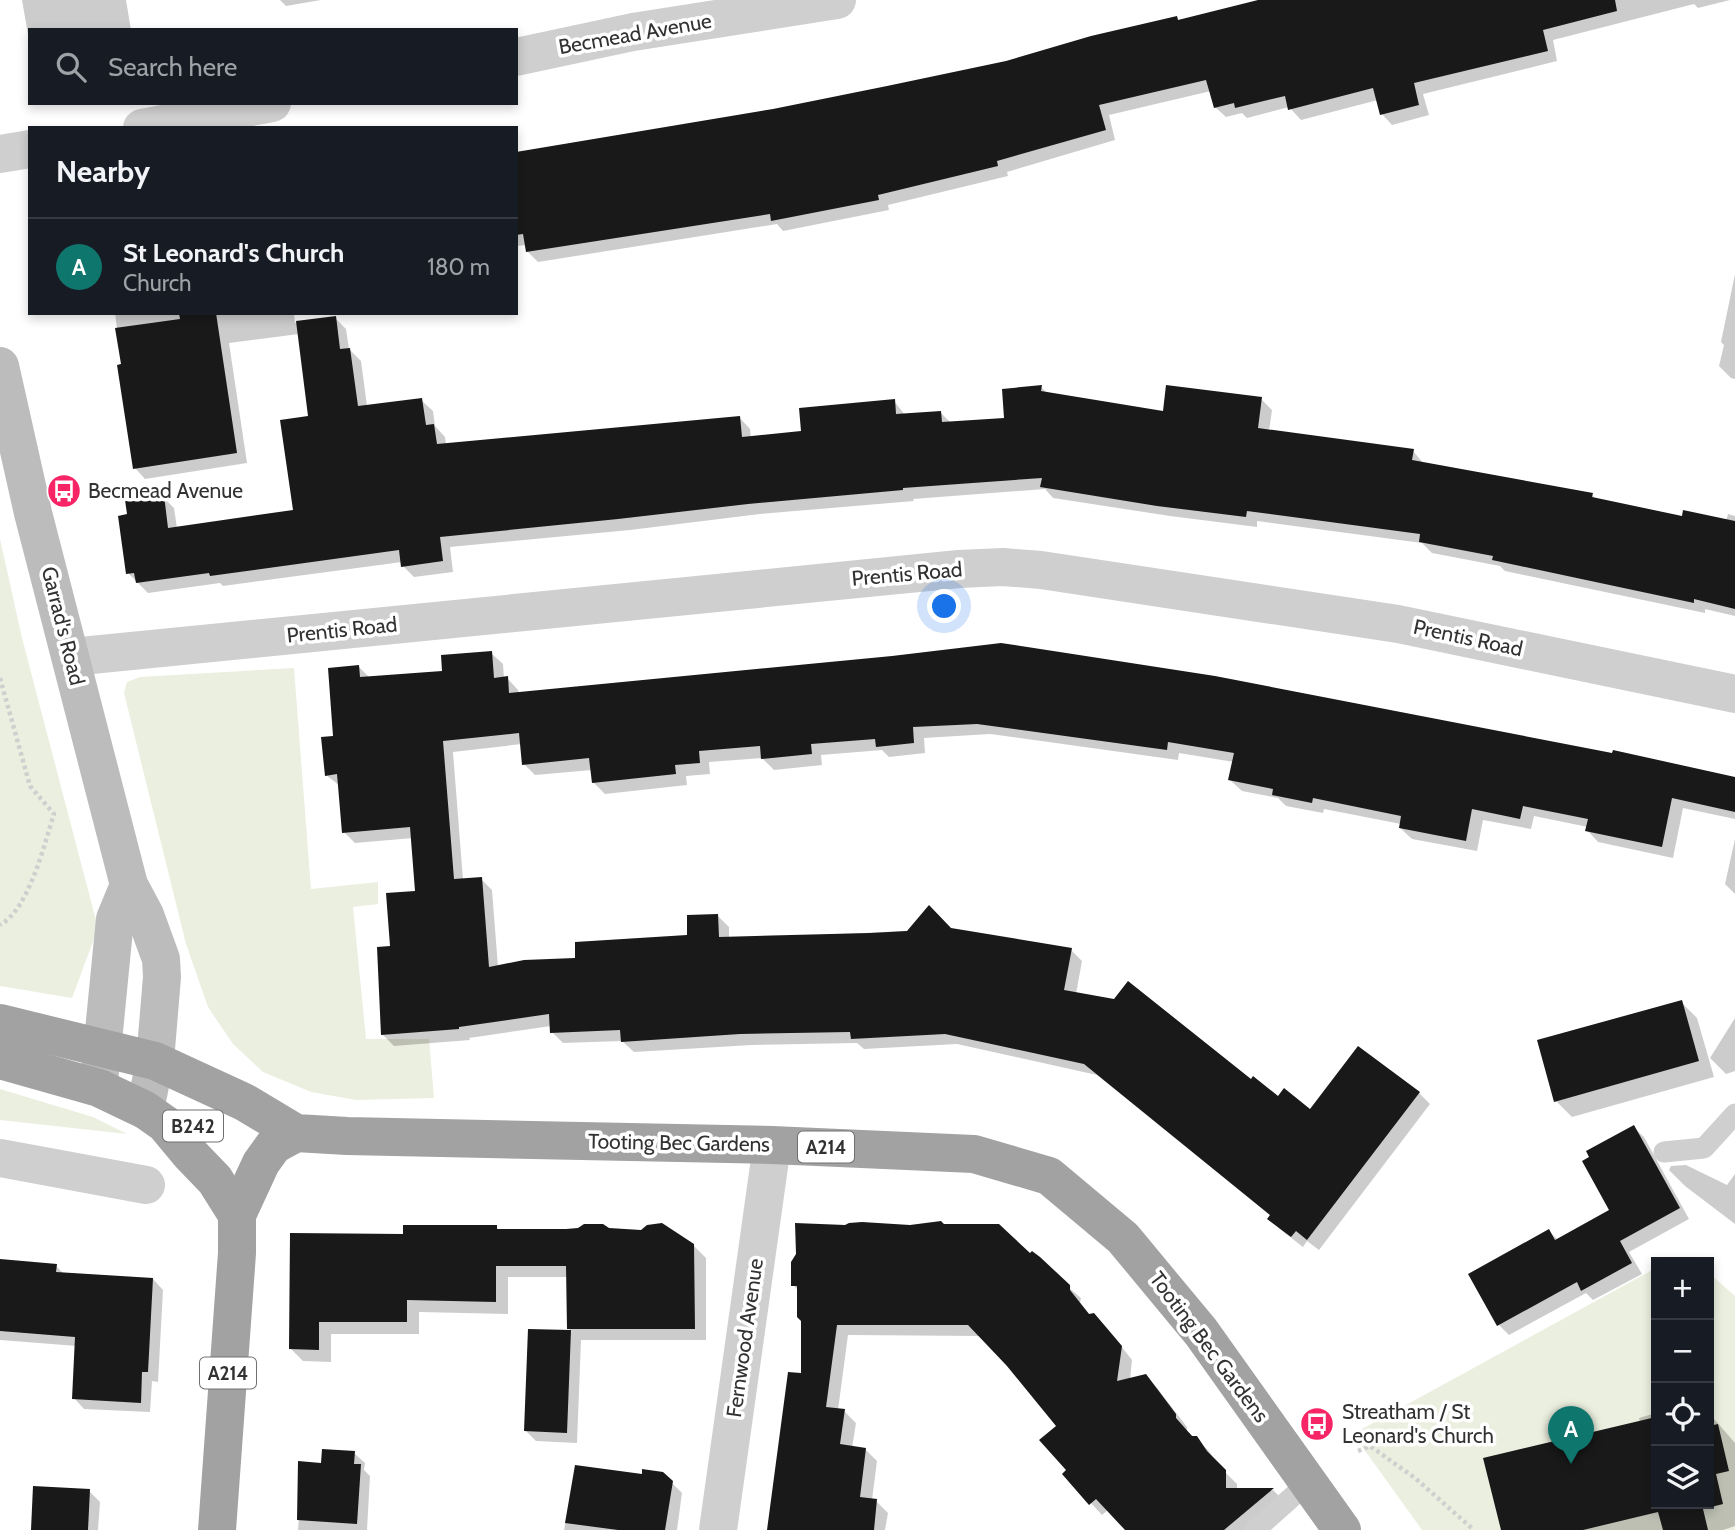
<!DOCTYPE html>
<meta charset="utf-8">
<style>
body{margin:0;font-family:Cabin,sans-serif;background:#20242c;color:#f1f3f6}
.controls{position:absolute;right:21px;bottom:21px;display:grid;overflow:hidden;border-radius:0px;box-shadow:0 4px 10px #0003}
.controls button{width:63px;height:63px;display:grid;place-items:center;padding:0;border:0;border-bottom:2px solid #363941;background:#171b24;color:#f1f3f6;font:35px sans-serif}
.you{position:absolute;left:945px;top:607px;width:24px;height:24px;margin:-18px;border:5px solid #fff;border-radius:50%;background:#1a73e8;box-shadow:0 0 0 10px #1a73e833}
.badge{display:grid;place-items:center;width:46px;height:46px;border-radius:50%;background:#0f766e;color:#fff;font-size:23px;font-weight:700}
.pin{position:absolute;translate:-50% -58px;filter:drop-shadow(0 2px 4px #0008)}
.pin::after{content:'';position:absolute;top:37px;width:24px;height:21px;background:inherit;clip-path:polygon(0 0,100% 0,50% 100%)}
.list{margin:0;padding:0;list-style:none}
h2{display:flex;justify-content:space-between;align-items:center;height:91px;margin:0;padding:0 28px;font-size:30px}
h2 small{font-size:23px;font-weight:400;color:#9ea1a6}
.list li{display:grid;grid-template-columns:46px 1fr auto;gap:21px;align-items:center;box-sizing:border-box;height:98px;padding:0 28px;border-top:2px solid #363941}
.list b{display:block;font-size:26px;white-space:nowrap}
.list p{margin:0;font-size:23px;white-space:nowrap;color:#9ea1a6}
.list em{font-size:23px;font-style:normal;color:#9ea1a6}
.icon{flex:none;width:38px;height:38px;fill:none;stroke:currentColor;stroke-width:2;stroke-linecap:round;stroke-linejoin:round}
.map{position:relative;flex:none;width:1735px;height:1530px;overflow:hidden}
.search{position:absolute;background:#171b24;box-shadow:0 4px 10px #0003;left:28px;top:28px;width:490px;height:77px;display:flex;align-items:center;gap:18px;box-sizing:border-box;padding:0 24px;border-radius:0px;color:#9ea1a6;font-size:26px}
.panel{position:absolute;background:#171b24;box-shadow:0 4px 10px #0003;left:28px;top:126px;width:490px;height:189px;border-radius:0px}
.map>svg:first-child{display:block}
.green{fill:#ebefdf}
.shadow{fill:#0003}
.building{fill:#191919}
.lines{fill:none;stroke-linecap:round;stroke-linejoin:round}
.path{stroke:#cfcfcf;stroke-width:4.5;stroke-dasharray:3.5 3.5;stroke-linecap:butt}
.service{stroke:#cfcfcf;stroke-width:21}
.minor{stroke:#cfcfcf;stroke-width:38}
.secondary{stroke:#bcbcbc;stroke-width:38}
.trunk{stroke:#a2a2a2;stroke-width:38}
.labels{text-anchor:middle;stroke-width:7;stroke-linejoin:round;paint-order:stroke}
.shield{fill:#fff;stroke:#707070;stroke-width:2}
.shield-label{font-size:19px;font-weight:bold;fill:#323232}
.street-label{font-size:21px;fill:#323232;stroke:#fff}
.poi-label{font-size:21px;fill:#323232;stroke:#fff;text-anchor:start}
</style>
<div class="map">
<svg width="1735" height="1530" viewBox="0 0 1735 1530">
<rect width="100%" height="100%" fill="#fff"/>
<!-- green -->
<g class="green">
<polygon points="0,539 22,638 98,928 72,998 0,986"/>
<polygon points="294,668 311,889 378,882 378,904 353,907 366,1039 429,1039 434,1098 356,1100 311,1092 263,1072 233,1044 208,1007 186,944 124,693 127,682 140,677"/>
<polygon points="0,1089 93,1117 127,1134 0,1120"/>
<polygon points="1656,1268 1656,1504 1709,1504 1709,1273 1735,1296 1735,1530 1422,1530 1353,1434"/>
</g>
<!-- shadow -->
<g class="shadow">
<polygon points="22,0 126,0 131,30 30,30 30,46"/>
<polygon points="280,0 321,0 286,6"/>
<polygon points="1266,0 1730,0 1698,8 1694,4 1553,40 1557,61 1423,94 1429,115 1392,125 1382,114 1378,100 1301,120 1289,107 1247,118 1242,113 1226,117 1215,107 1211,91 1109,115 1115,140 1007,172 1008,176 888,205 889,210 783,231 777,224 538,262 527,251 526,245 516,246 516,153 773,111 1007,62 1177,18 1180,21"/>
<polygon points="1735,274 1735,379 1731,378 1719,366 1724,345 1721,342"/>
<polygon points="115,313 294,313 295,323 335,318 346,329 349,349 361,361 367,406 421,400 433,411 435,426 445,437 446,444 739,417 750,429 751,438 803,433 894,401 905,415 941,413 951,423 1006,419 1041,387 1048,394 1164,413 1261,399 1272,410 1269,431 1413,451 1424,464 1592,495 1597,500 1684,518 1726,521 1728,514 1735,516 1735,616 1705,609 1705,613 1505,571 1500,566 1432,553 1422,543 1257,521 1257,527 1170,516 1053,498 1045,489 913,499 914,501 760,514 630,530 450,547 453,572 414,577 403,566 402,562 223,586 220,583 148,593 128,573 129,516 163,497 174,508 177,528 295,512 310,418 299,334 229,343 247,463 145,479 135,468"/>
<polygon points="491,653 503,664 504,679 507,678 518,690 519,694 892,658 1735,780 1735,819 1683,808 1673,858 1598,842 1587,830 1588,827 1534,816 1531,829 1483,820 1477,851 1412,839 1400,828 1401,824 1324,809 1323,813 1286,806 1278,798 1242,791 1230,780 1234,762 1179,753 1178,760 990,734 924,738 925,753 889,757 882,750 821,755 822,765 774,770 762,758 709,762 710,774 686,776 687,785 605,794 593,782 592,770 535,775 524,764 522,744 453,752 463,880 481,879 492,890 498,967 577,960 689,937 718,916 729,927 729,939 951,929 1071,950 1082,961 1076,994 1251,1082 1278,1098 1311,1112 1419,1093 1430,1104 1319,1250 1307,1241 1303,1247 1281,1230 1270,1219 1271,1216 1097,1075 957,1044 864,1049 857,1043 752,1045 634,1052 622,1041 563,1043 552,1032 551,1026 469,1038 470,1040 394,1046 383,1035 392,948 417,892 413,838 355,843 344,832 340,786 326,775 335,737 359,667 370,678 444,672"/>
<polygon points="1735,839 1735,894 1725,884"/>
<polygon points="1681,1002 1697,1018 1714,1077 1572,1117 1556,1101"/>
<polygon points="1735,1018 1735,1071 1726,1074 1710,1058"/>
<polygon points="1633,1127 1644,1137 1689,1219 1629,1252 1642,1274 1593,1300 1586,1293 1509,1335 1499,1325 1549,1231 1558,1240 1611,1211"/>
<polygon points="1686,1165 1727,1185 1735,1174 1735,1224 1685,1186 1669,1170 1671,1166"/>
<polygon points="496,1227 500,1231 608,1230 693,1245 706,1258 706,1340 581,1340 577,1443 536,1441 526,1431 530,1330 572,1332 568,1328 568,1277 508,1277 508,1314 419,1312 419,1334 331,1334 331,1362 303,1361 290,1348 405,1236"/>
<polygon points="1030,1255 1081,1298 1080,1303 1091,1316 1106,1327 1132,1360 1130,1380 1145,1376 1157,1388 1187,1427 1187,1431 1208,1450 1218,1465 1237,1484 1237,1490 1273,1490 1284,1501 1249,1530 1128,1530 1108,1510 1102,1515 1091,1503 1068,1470 1059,1426 981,1336 848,1335 838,1410 844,1411 856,1423 852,1448 865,1449 877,1461 872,1500 876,1501 888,1513 885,1530 769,1530 803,1375 803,1321 799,1291 793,1285"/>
<polygon points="0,1261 56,1266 64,1274 153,1279 163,1290 158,1382 152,1381 150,1412 84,1409 74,1398 77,1346 0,1340"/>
<polygon points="1656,1413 1656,1504 1709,1504 1709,1413 1735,1443 1735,1526 1723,1530 1503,1530 1640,1423 1639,1418"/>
<polygon points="354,1453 365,1463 364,1470 370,1476 367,1530 298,1530 301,1492 323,1465"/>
<polygon points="576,1467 643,1476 662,1473 682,1493 677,1530 564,1530"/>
<polygon points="89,1491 100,1502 98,1530 32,1530"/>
</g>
<!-- building -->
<g class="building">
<polygon points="1258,0 1615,0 1617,11 1543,30 1548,51 1414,83 1419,105 1380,115 1373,88 1288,110 1285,96 1235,108 1234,103 1214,108 1206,80 1099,105 1106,130 997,161 998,166 878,195 879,200 771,221 770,214 526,252 523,234 516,235 516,152 773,109 887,86 1006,61 1091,36 1177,16 1178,20"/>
<polygon points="179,313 216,313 237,453 133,469 117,365 121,364 115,328 180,319"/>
<polygon points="336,316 340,349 350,348 358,406 422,398 426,425 434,424 437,444 740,416 742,437 801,431 799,408 895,399 896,414 941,411 942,422 1004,418 1002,389 1042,385 1041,391 1163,411 1166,385 1262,397 1258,428 1414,449 1412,460 1593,493 1592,497 1682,516 1683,510 1735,521 1735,609 1694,599 1694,603 1492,560 1493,556 1419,542 1420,534 1247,511 1246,517 1157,506 1040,487 1042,478 903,488 903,490 748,504 618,519 440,537 443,561 401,567 399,550 210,576 209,573 136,583 134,573 126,574 118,516 127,514 125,500 164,495 168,528 293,510 280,420 308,416 296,321"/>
<polygon points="1001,643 1215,676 1612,753 1613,750 1735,777 1735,812 1672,798 1662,847 1585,831 1588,819 1523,806 1520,819 1472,809 1466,841 1399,828 1401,816 1313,798 1312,803 1272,795 1273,789 1228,780 1234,753 1168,742 1167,750 977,724 913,727 914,743 876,747 875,739 811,744 812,754 761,759 760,746 699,751 700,763 675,765 676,774 592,783 589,758 522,765 519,733 443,741 454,879 482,877 489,967 524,960 575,958 575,942 687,935 687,915 718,914 719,937 870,933 907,931 929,905 951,928 1072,948 1064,990 1114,999 1128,981 1251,1079 1253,1076 1278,1096 1284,1088 1310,1109 1358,1046 1420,1092 1307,1240 1296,1231 1291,1237 1267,1219 1270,1215 1084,1064 945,1034 851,1039 850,1032 740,1034 621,1042 620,1030 550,1033 549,1014 459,1027 459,1029 381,1035 377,947 390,946 386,893 415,891 410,827 342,833 337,774 325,776 321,737 333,736 328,668 359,665 360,677 442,671 441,655 492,651 494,678 508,676 509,693 892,656"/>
<polygon points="1682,1000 1699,1061 1554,1102 1537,1040"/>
<polygon points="1634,1125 1680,1208 1620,1241 1632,1263 1581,1291 1577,1282 1497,1326 1468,1274 1549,1229 1555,1240 1609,1210 1582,1161 1589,1157 1586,1151"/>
<polygon points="941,1221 944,1224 999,1224 1030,1253 1032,1251 1040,1257 1070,1285 1070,1290 1089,1314 1094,1313 1122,1346 1117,1381 1146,1374 1176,1414 1176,1418 1192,1436 1197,1436 1207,1451 1226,1470 1226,1488 1274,1488 1224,1530 1125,1530 1096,1499 1089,1505 1062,1474 1066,1470 1039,1440 1056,1426 1007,1366 968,1325 837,1325 826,1407 845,1409 840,1444 866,1448 860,1497 877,1499 874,1530 767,1530 788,1372 801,1373 801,1321 797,1317 797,1286 791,1286 791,1262 796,1254 795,1223 845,1225 849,1223 862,1222 910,1225"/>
<polygon points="662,1223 694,1244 695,1329 567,1329 566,1266 496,1266 496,1302 407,1300 407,1322 319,1322 319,1350 289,1349 290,1233 403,1234 403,1225 497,1225 497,1229 566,1229 578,1228 584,1224 603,1224 609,1228 641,1230 647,1225"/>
<polygon points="0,1259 57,1264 56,1272 153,1278 148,1372 142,1372 141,1403 72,1399 75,1337 0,1331"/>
<polygon points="528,1329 571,1330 567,1433 524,1431"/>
<polygon points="1656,1417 1656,1504 1709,1504 1709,1426 1718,1424 1729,1471 1716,1474 1723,1504 1703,1509 1708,1530 1663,1530 1658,1512 1583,1530 1501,1530 1483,1458"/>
<polygon points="322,1449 355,1451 354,1464 361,1464 357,1524 297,1520 298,1461 321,1463"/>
<polygon points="575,1465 642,1474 642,1469 663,1472 673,1481 665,1530 618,1530 565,1523"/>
<polygon points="33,1486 90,1489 88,1530 31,1530"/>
</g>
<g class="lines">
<!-- path -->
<g class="path">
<path d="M0 678 30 786 54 814C44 845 29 909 0 925"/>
<polyline points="1358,1451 1370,1446 1415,1478 1474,1530"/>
</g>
<!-- service -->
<g class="service">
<polyline points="1664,1152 1704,1148 1735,1114"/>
<polyline points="1255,1530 1309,1482"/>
</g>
<!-- minor -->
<g class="minor">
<polyline points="516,57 633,32 837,0"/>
<polyline points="142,128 272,103"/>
<polyline points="0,154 30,149"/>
<polyline points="71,657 959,569 1003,567 1041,570 1398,624 1735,694"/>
<polyline points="0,1158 146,1185"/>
<polyline points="718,1530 772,1145"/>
</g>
<!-- secondary -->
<g class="secondary">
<polyline points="0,366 33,513 129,885 145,915 161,959 162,977 155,1061 145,1110"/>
<polyline points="99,1082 115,919 129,885"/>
</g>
<!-- trunk -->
<g class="trunk">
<polyline points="0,1023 155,1061 244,1102 296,1133 347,1136 772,1145 974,1154 1049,1176 1123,1238 1201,1332 1342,1530"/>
<polyline points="0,1060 99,1088 145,1110 165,1124 190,1154 215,1180 237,1215 237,1253 217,1530"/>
<polyline points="237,1215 261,1163 274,1145 296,1133"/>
</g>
</g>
<!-- icons -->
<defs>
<g id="bus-disc" transform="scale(1.75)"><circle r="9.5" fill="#f72565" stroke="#fff"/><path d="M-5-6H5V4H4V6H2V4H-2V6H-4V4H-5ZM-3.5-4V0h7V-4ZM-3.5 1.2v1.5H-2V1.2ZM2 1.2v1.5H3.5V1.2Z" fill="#fff"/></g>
</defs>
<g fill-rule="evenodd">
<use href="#bus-disc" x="64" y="491"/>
<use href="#bus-disc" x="1317" y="1424"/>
</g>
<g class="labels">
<!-- shield labels -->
<g class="shield">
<rect x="163" y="1110.5" width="60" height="31" rx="5"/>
<rect x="798" y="1131.5" width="56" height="31" rx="5"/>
<rect x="200" y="1357.5" width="56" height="31" rx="5"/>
</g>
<g class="shield-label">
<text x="193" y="1133">B242</text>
<text x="826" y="1154">A214</text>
<text x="228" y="1380">A214</text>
</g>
<!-- street labels -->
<g class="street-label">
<text transform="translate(635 34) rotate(-10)" y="7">Becmead Avenue</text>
<text transform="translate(907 574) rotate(-5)" y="7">Prentis Road</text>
<text transform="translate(63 626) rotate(76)" y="7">Garrad's Road</text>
<text transform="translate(342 630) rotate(-6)" y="7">Prentis Road</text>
<text transform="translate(1468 638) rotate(12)" y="7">Prentis Road</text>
<text transform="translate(679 1143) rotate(1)" y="7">Tooting Bec Gardens</text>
<text transform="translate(745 1338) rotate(-82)" y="7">Fernwood Avenue</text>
<text transform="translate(1209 1347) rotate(53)" y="7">Tooting Bec Gardens</text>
</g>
<!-- poi labels -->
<g class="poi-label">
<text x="88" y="498">Becmead Avenue</text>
<text x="1342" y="1419">Streatham / St<tspan x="1342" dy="24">Leonard's Church</tspan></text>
</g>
</g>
</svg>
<div class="controls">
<button>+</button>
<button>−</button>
<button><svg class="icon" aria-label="locate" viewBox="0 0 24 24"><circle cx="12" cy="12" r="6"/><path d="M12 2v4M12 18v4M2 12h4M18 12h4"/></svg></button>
<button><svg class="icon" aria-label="layers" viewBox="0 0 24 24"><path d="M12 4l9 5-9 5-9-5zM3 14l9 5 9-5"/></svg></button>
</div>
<div class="you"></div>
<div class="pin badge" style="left:1571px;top:1464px">A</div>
<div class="search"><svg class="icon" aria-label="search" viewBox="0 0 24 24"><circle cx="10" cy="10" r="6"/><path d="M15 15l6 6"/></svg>Search here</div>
<section class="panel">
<h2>Nearby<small></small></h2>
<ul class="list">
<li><span class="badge">A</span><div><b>St Leonard's Church</b><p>Church</p></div><em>180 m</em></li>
</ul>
</section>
</div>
